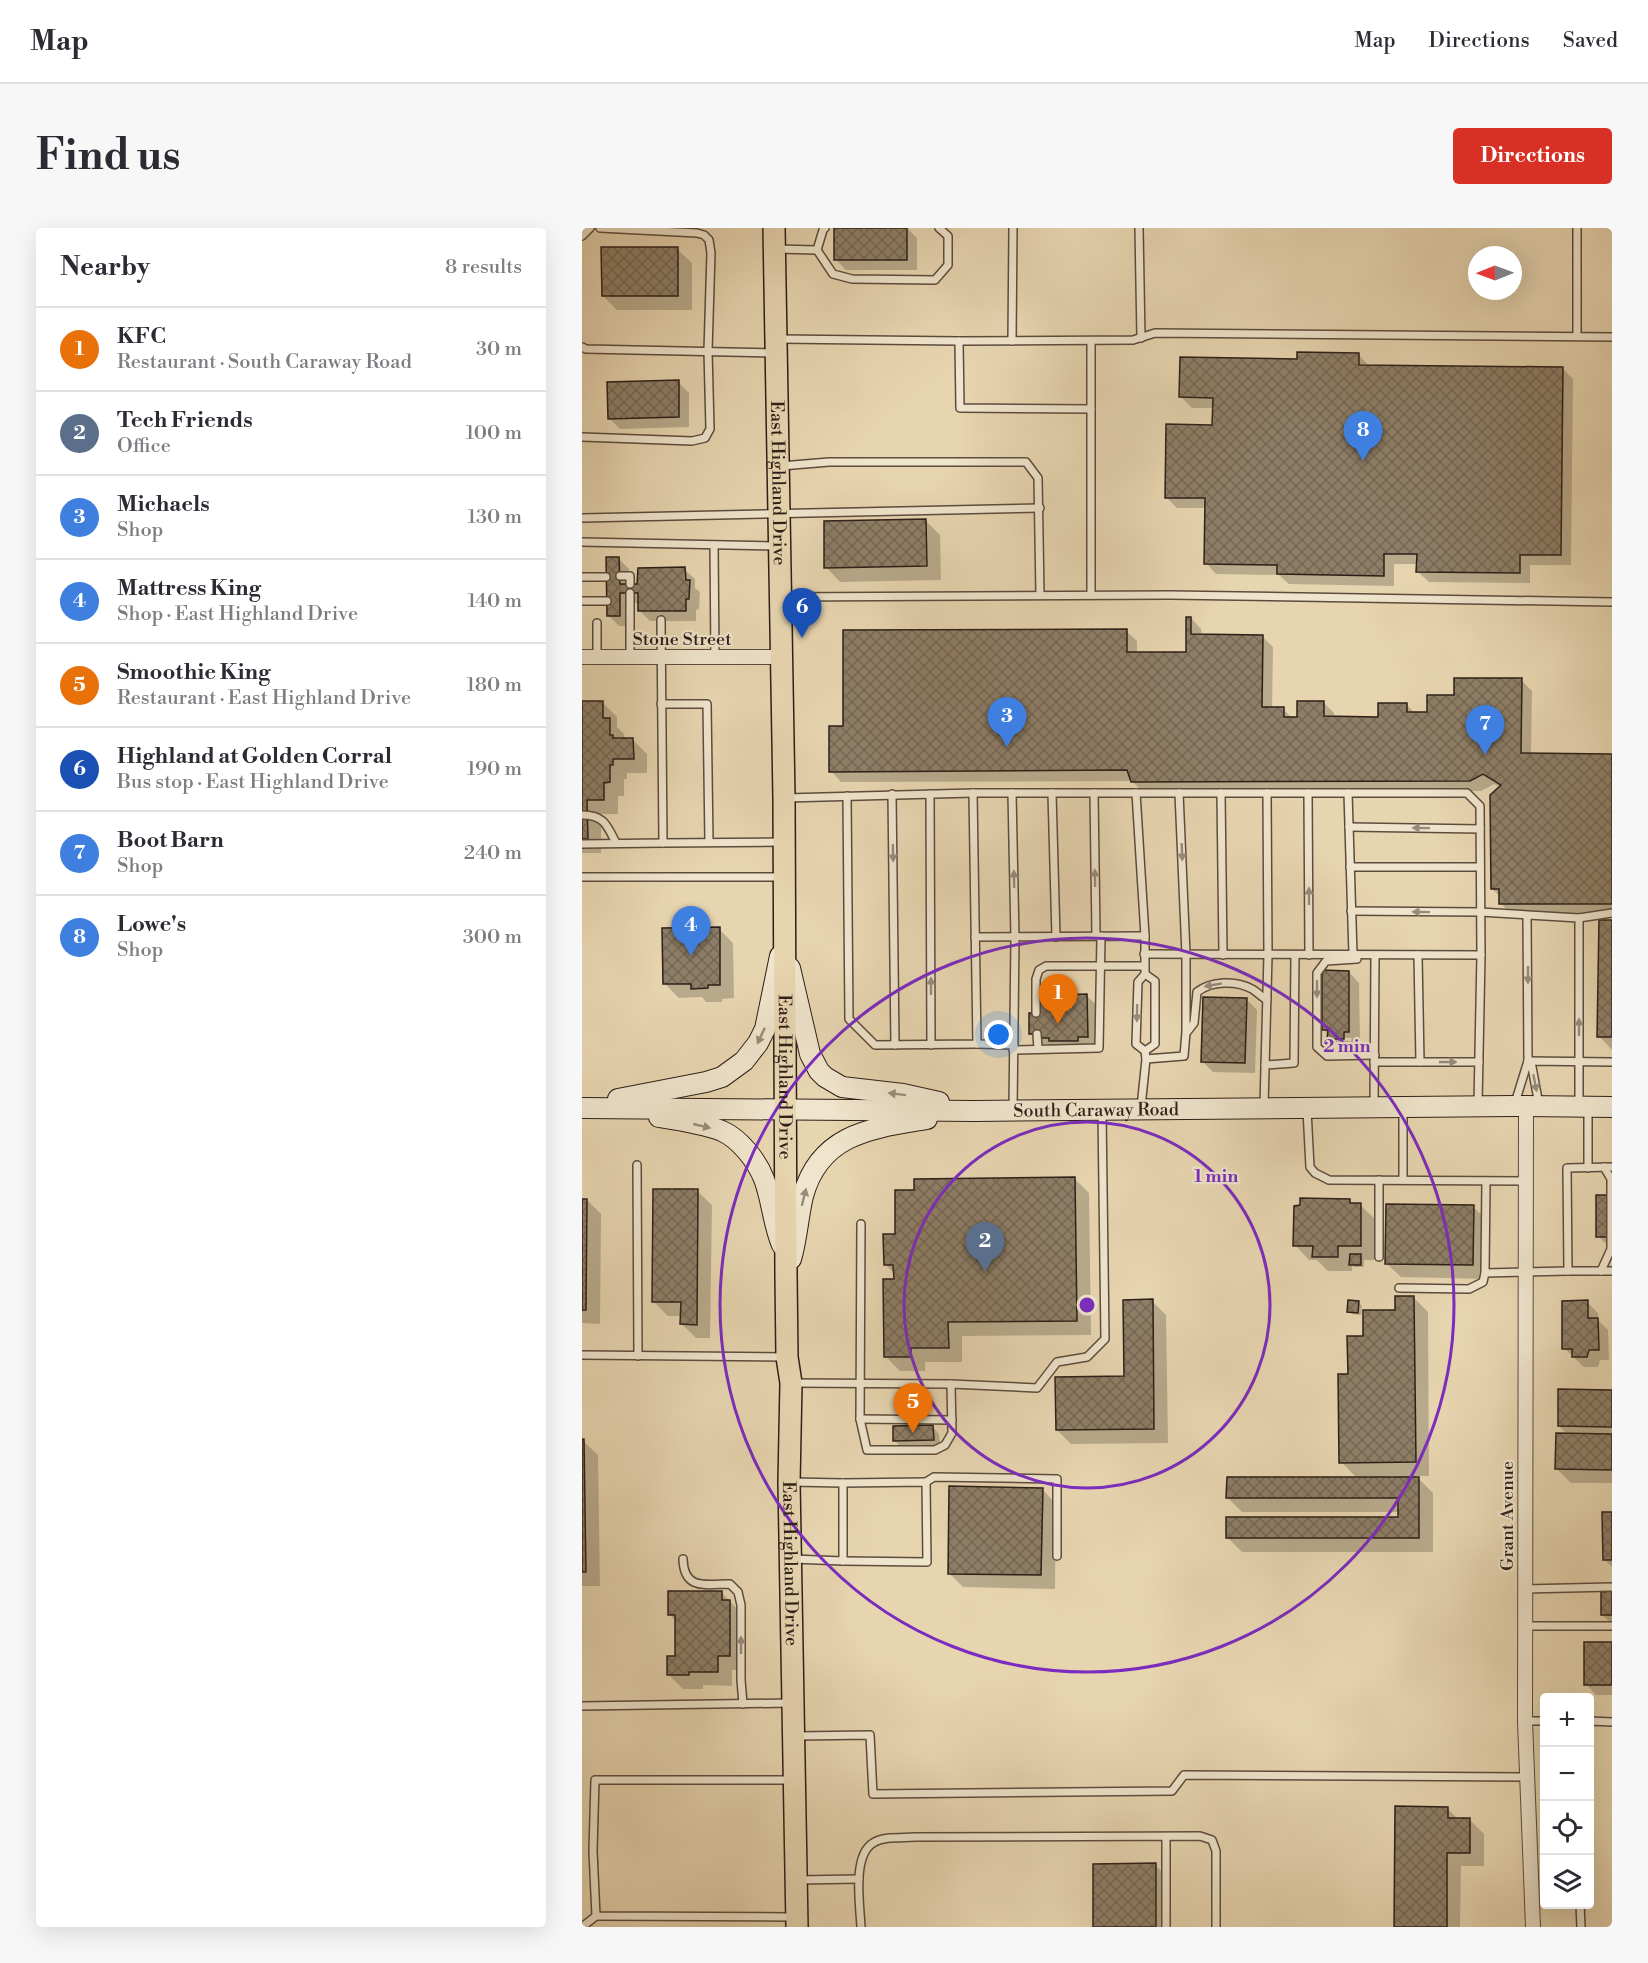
<!DOCTYPE html>
<meta charset="utf-8">
<style>
body{margin:0;font-family:"Libre Bodoni",serif;background:#f7f7f7;color:#2b2b33}
.controls{position:absolute;right:18px;bottom:18px;display:grid;overflow:hidden;border-radius:6px;box-shadow:0 6px 24px #0002}
.controls button{width:54px;height:54px;display:grid;place-items:center;padding:0;border:0;border-bottom:2px solid #e1e1e2;background:#fff;color:#2b2b33;font:30px sans-serif}
.compass{position:absolute;left:886px;top:18px;width:54px;height:54px;border-radius:50%;background:#fff;box-shadow:0 6px 24px #0002;rotate:269deg}
.you{position:absolute;left:417px;top:807px;width:21px;height:21px;margin:-15px;border:4px solid #fff;border-radius:50%;background:#1a73e8;box-shadow:0 0 0 9px #1a73e833}
.badge{display:grid;place-items:center;width:39px;height:39px;border-radius:50%;background:#d93025;color:#fff;font-size:20px;font-weight:700}
.pin{position:absolute;translate:-50% -50px;filter:drop-shadow(0 2px 3px #0008)}
.pin::after{content:'';position:absolute;top:32px;width:21px;height:18px;background:inherit;clip-path:polygon(0 0,100% 0,50% 100%)}
.list{margin:0;padding:0;list-style:none}
h2{display:flex;justify-content:space-between;align-items:center;height:78px;margin:0;padding:0 24px;font-size:26px}
h2 small{font-size:20px;font-weight:400;color:#7c7c81}
.list li{display:grid;grid-template-columns:39px 1fr auto;gap:18px;align-items:center;box-sizing:border-box;height:84px;padding:0 24px;border-top:2px solid #e1e1e2}
.list b{display:block;font-size:22px;white-space:nowrap}
.list p{margin:0;font-size:20px;white-space:nowrap;color:#7c7c81}
.list em{font-size:20px;font-style:normal;color:#7c7c81}
.icon{flex:none;width:33px;height:33px;fill:none;stroke:currentColor;stroke-width:2;stroke-linecap:round;stroke-linejoin:round}
.map{position:relative;flex:none;width:1030px;height:1699px;overflow:hidden;border-radius:6px}
header{display:flex;align-items:center;gap:36px;box-sizing:border-box;height:84px;padding:0 30px;background:#fff;border-bottom:2px solid #e1e1e2}
header strong{font-size:28px}
nav{display:flex;gap:33px;margin-inline-start:auto;font-size:21px}
.intro{display:flex;align-items:center;justify-content:space-between;box-sizing:border-box;height:144px;padding:0 36px}
h1{margin:0;font-size:42px}
.button{padding:15px 27px;border-radius:6px;background:#d93025;color:#fff;font-size:21px;font-weight:700}
main{display:flex;gap:36px;padding:0 36px}
aside{flex:1;background:#fff;border-radius:6px;box-shadow:0 6px 24px #0002}
.map>svg:first-child{display:block}
.shadow{fill:#0003;fill-rule:evenodd}
.building{fill:url(#building-cross-hatch);stroke:#2d1f18;stroke-width:1.5}
.lines{fill:none;stroke-linecap:round;stroke-linejoin:round}
.lane-casing{stroke:#5c4c3e;stroke-width:10}
.street-casing{stroke:#5c4c3e;stroke-width:16}
.secondary-casing{stroke:#2d1f18;stroke-width:22}
.primary-casing{stroke:#2d1f18;stroke-width:24}
.lane{stroke:#efe4cc;stroke-width:7}
.street{stroke:#efe4cc;stroke-width:14}
.secondary{stroke:#efe4cc;stroke-width:20}
.primary{stroke:#e7d5b0;stroke-width:21}
.oneway{fill:#988b7b}
.ring{fill:none;stroke:#7b2cbf;stroke-width:3}
.labels{text-anchor:middle;stroke-width:4.5;stroke-linejoin:round;paint-order:stroke}
.street-label{font-size:18px;fill:#2d1f18;stroke:#efe4cc}
.centre{fill:#7b2cbf;stroke:#efe4cc;stroke-width:3}
.ring-label{font-size:18px;text-anchor:middle;font-weight:bold;fill:#7b2cbf;stroke:#efe4cc;stroke-width:4.5;stroke-linejoin:round;paint-order:stroke}
</style>
<header>
<strong>Map</strong>
<nav><a>Map</a><a>Directions</a><a>Saved</a></nav>
</header>
<div class="intro"><h1>Find us</h1><a class="button">Directions</a></div>
<main>
<aside>
<h2>Nearby<small>8 results</small></h2>
<ul class="list">
<li><span class="badge" style="background:#e8710a">1</span><div><b>KFC</b><p>Restaurant · South Caraway Road</p></div><em>30 m</em></li>
<li><span class="badge" style="background:#5c6f8a">2</span><div><b>Tech Friends</b><p>Office</p></div><em>100 m</em></li>
<li><span class="badge" style="background:#3f7fe0">3</span><div><b>Michaels</b><p>Shop</p></div><em>130 m</em></li>
<li><span class="badge" style="background:#3f7fe0">4</span><div><b>Mattress King</b><p>Shop · East Highland Drive</p></div><em>140 m</em></li>
<li><span class="badge" style="background:#e8710a">5</span><div><b>Smoothie King</b><p>Restaurant · East Highland Drive</p></div><em>180 m</em></li>
<li><span class="badge" style="background:#1a4fb4">6</span><div><b>Highland at Golden Corral</b><p>Bus stop · East Highland Drive</p></div><em>190 m</em></li>
<li><span class="badge" style="background:#3f7fe0">7</span><div><b>Boot Barn</b><p>Shop</p></div><em>240 m</em></li>
<li><span class="badge" style="background:#3f7fe0">8</span><div><b>Lowe's</b><p>Shop</p></div><em>300 m</em></li>
</ul>
</aside>
<div class="map">
<svg width="1030" height="1699" viewBox="0 0 1030 1699">
<defs>
<pattern id="building-cross-hatch" width="8" height="8" patternUnits="userSpaceOnUse" patternTransform="scale(1.5)"><rect width="8" height="8" fill="#8e7e67"/><path d="M0 0l8 8M0 8l8-8" fill="none" stroke="#746754"/></pattern>
</defs>
<rect width="100%" height="100%" fill="#e7d5b0"/>
<filter id="stains"><feTurbulence type="fractalNoise" baseFrequency=".00333" numOctaves="4"/><feColorMatrix values="0 0 0 0 .2 0 0 0 0 .09 0 0 0 0 .02 0 0 0 .5 -.17"/></filter>
<radialGradient id="worn" r=".72"><stop offset=".6" stop-color="#630" stop-opacity="0"/><stop offset="1" stop-color="#630" stop-opacity=".3"/></radialGradient>
<!-- shadow -->
<g class="shadow">
<polygon points="253,0 325,0 335,10 335,42 264,42 253,31"/>
<polygon points="95,21 110,35 110,82 35,82 21,68"/>
<polygon points="776,126 787,138 980,140 991,151 989,337 948,337 948,355 847,354 836,344 836,336 812,336 812,358 707,356 697,347 634,346 624,335 625,280 595,280 584,269 632,198 632,180 610,180 599,169 717,132"/>
<polygon points="96,154 107,165 107,199 38,201 27,190"/>
<polygon points="343,292 358,307 359,352 258,354 244,339"/>
<polygon points="36,330 47,341 48,357 57,357 102,341 113,351 113,360 118,364 117,381 114,382 114,393 68,393 57,382 57,375 48,375 48,398 37,398 26,387"/>
<polygon points="609,390 619,401 620,408 680,408 691,419 690,481 701,481 711,491 717,491 741,474 752,485 752,490 797,491 825,477 834,486 846,486 873,469 939,452 950,463 949,526 1030,527 1030,686 929,686 919,675 919,669 910,661 918,559 912,556 899,563 561,564 550,553 259,554 249,543 262,500 544,403 555,413 555,426 605,426"/>
<polygon points="0,474 20,474 35,489 35,499 42,506 42,512 51,512 65,526 65,545 45,545 45,551 42,551 42,568 36,568 36,586 19,586 19,625 0,625"/>
<polygon points="1019,693 1030,693 1030,822 1017,808"/>
<polygon points="137,701 151,715 152,770 140,771 140,774 124,774 120,769 97,770 82,755"/>
<path d="M767 744 777 755 778 814H772V821H758L747 810V807L742 802ZM750 809 770 810 769 813 753 812Z"/>
<polygon points="476,759 485,768 505,768 515,778 516,819 470,820 465,816 460,816 449,806"/>
<polygon points="664,771 675,782 673,845 631,844 621,834"/>
<polygon points="493,951 507,965 509,1107 380,1108 380,1134 343,1134 343,1143 318,1143 304,1129 313,1052 313,1046 303,1036 315,1007"/>
<polygon points="115,963 130,977 128,1110 114,1110 100,1096 100,1088 86,1088 71,1073"/>
<polygon points="1016,968 1030,1015 1023,1015 1016,1008"/>
<polygon points="0,972 5,972 19,986 18,1096 0,1095"/>
<polygon points="767,972 772,977 778,977 793,991 792,1032 782,1032 782,1039 772,1039 770,1037 770,1043 746,1043 735,1032 727,1032 713,1017"/>
<polygon points="891,979 906,993 905,1051 819,1049 804,1035"/>
<polygon points="831,1069 846,1084 847,1248 834,1248 851,1265 851,1324 660,1324 646,1310 818,1290 818,1284 660,1284 646,1270 775,1250 759,1234 767,1147 783,1110"/>
<polygon points="570,1073 584,1087 586,1215 489,1216 475,1202 543,1150"/>
<polygon points="1005,1074 1016,1085 1016,1092 1026,1102 1027,1132 1018,1132 1016,1139 1002,1139 982,1120"/>
<polygon points="777,1075 780,1078 779,1087 770,1086 767,1083"/>
<polygon points="977,1163 1030,1163 1030,1255 989,1255 975,1241 986,1207 977,1198"/>
<polygon points="351,1199 357,1206 358,1219 319,1219 313,1213"/>
<polygon points="0,1212 16,1227 18,1358 0,1358"/>
<polygon points="460,1261 474,1276 473,1361 381,1359 367,1345"/>
<polygon points="1022,1286 1030,1286 1030,1339 1022,1331"/>
<polygon points="140,1365 162,1388 161,1442 150,1442 150,1458 121,1457 121,1461 101,1461 87,1447 94,1430 94,1393 88,1387"/>
<polygon points="1020,1365 1030,1365 1030,1393 1027,1393 1020,1387"/>
<polygon points="1004,1415 1030,1415 1030,1467 1014,1467 1004,1456"/>
<polygon points="865,1580 877,1592 888,1592 902,1606 902,1638 879,1638 878,1699 814,1699"/>
<polygon points="573,1637 588,1651 588,1699 513,1699"/>
</g>
<!-- building -->
<g class="building">
<rect x="252" y="0" width="73" height="32"/>
<polygon points="19,19 96,19 96,68 20,68"/>
<polygon points="715,124 777,125 777,137 981,139 979,327 938,327 938,345 834,344 835,326 802,326 802,348 695,346 695,337 622,336 623,270 583,270 584,196 630,197 631,170 597,169 598,129 715,131"/>
<polygon points="97,152 97,189 26,191 25,154"/>
<polygon points="344,291 345,338 242,340 242,293"/>
<polygon points="24,329 37,329 38,356 55,356 56,340 103,339 104,352 108,352 107,371 104,371 104,383 56,383 56,365 38,365 38,388 25,388"/>
<polygon points="604,389 609,389 609,406 681,407 680,479 702,479 702,489 715,489 715,473 742,473 742,488 796,489 796,475 825,475 825,484 845,484 845,467 872,467 872,450 940,450 939,525 1030,526 1030,676 917,676 917,661 909,661 908,567 919,557 901,546 888,553 549,554 545,542 247,544 247,498 261,498 261,402 545,401 545,424 604,424"/>
<polygon points="0,473 21,473 21,490 28,490 28,507 31,507 31,510 51,510 52,531 31,531 31,537 28,537 28,554 22,555 22,572 5,572 6,611 0,611"/>
<polygon points="1017,692 1030,692 1030,809 1015,809"/>
<polygon points="138,699 138,757 126,757 126,760 109,761 109,756 81,756 80,700"/>
<polygon points="740,742 767,743 767,804 762,804 762,811 745,811 746,802 740,802"/>
<polygon points="456,758 477,758 477,767 505,766 506,809 496,809 496,813 467,813 467,810 457,810 457,806 447,806 447,785 457,785"/>
<polygon points="621,769 665,770 663,835 619,834"/>
<polygon points="493,949 495,1093 366,1094 367,1120 329,1120 329,1129 302,1129 301,1051 312,1051 311,1037 302,1037 301,1006 313,1006 313,962 332,962 332,951"/>
<polygon points="71,961 116,961 115,1097 98,1096 99,1074 70,1074"/>
<rect x="1014" y="967" width="12" height="42"/>
<polygon points="718,970 768,971 768,975 779,975 779,1018 756,1018 756,1029 730,1029 731,1018 711,1018 712,978 718,977"/>
<polygon points="0,971 5,971 4,1082 0,1082"/>
<polygon points="804,976 892,977 891,1037 803,1036"/>
<polygon points="768,1026 779,1026 779,1037 767,1037"/>
<polygon points="813,1068 832,1068 834,1234 757,1235 756,1146 766,1146 765,1108 781,1108 781,1082 813,1082"/>
<polygon points="571,1071 572,1201 474,1202 473,1149 542,1148 541,1072"/>
<polygon points="766,1072 777,1073 776,1085 765,1084"/>
<polygon points="1006,1072 1006,1090 1016,1090 1017,1122 1007,1122 1005,1129 990,1129 990,1121 980,1121 980,1073"/>
<polygon points="976,1161 1030,1162 1030,1199 976,1198"/>
<polygon points="351,1197 352,1212 311,1213 311,1198"/>
<polygon points="974,1205 1030,1206 1030,1242 973,1241"/>
<polygon points="0,1211 2,1211 4,1344 0,1344"/>
<polygon points="645,1249 837,1249 837,1310 644,1310 644,1289 816,1289 816,1270 644,1270"/>
<polygon points="367,1258 461,1260 459,1347 366,1346"/>
<polygon points="1020,1284 1030,1284 1030,1332 1021,1332"/>
<polygon points="86,1363 140,1363 140,1372 148,1372 148,1428 136,1428 136,1444 107,1444 107,1447 85,1447 85,1428 93,1428 93,1387 86,1387"/>
<polygon points="1030,1363 1030,1387 1019,1387 1019,1364"/>
<rect x="1002" y="1414" width="28" height="43"/>
<polygon points="813,1578 866,1579 866,1590 888,1590 888,1625 865,1625 865,1699 812,1699"/>
<polygon points="574,1635 574,1699 511,1699 511,1636"/>
</g>
<g class="lines">
<!-- lane casing -->
<g class="lane-casing">
<g id="lane">
<polyline points="243,0 241,2 235,22 251,46 270,51 353,52 366,37 366,8 357,0"/>
<polyline points="557,0 559,110"/>
<polyline points="0,8 8,0"/>
<polyline points="195,21 235,22"/>
<polyline points="995,108 995,0"/>
<polyline points="197,111 377,113 551,112 573,105 1030,109"/>
<polyline points="377,113 378,180 509,181"/>
<polyline points="430,113 431,0"/>
<polyline points="0,119 4,121 192,125"/>
<polyline points="0,209 110,213 123,210 128,201 126,123 129,25 127,12 122,7 115,5 18,0"/>
<polyline points="199,238 247,234 444,234 456,250 458,367"/>
<polyline points="0,290 458,280"/>
<polyline points="0,314 195,318"/>
<polyline points="132,317 133,430"/>
<polyline points="38,348 48,348 48,356"/>
<polyline points="0,349 24,349"/>
<polyline points="48,365 48,429"/>
<polyline points="509,367 509,113"/>
<polyline points="202,369 588,367 1030,374"/>
<polyline points="0,373 25,373"/>
<polyline points="79,392 81,615 198,614"/>
<polyline points="15,395 15,429"/>
<polyline points="79,476 125,476 127,614"/>
<polyline points="430,565 433,710 431,881"/>
<polyline points="470,565 474,709"/>
<polyline points="512,565 514,708"/>
<polyline points="554,565 563,708 563,746 556,754 554,816 563,823 564,831 559,879"/>
<polyline points="639,565 641,727"/>
<polyline points="726,565 727,727"/>
<polyline points="766,565 771,727"/>
<polyline points="310,566 313,817"/>
<polyline points="348,566 349,817"/>
<polyline points="265,568 267,791 293,817 395,816 391,565"/>
<polyline points="204,570 391,565 885,565 898,578 899,727 896,876"/>
<path d="M0 587C22 587 25 597 34 615"/>
<polyline points="767,599 898,601"/>
<polyline points="0,616 81,615"/>
<polyline points="768,639 898,639"/>
<polyline points="0,649 198,649"/>
<polyline points="769,683 898,684 997,690 1030,685"/>
<polyline points="997,690 997,876"/>
<polyline points="393,709 563,708"/>
<polyline points="562,726 899,727"/>
<polyline points="836,727 838,834"/>
<polyline points="775,731 744,733 735,745 735,819 745,828 793,827"/>
<polyline points="454,785 454,751 457,742 464,738 562,738"/>
<path d="M605 804 612 795 615 764C629 753 654 752 670 761 675 764 680 769 685 772"/>
<polyline points="455,806 456,821"/>
<polyline points="395,816 432,817"/>
<polyline points="431,822 517,820 519,708"/>
<polyline points="563,823 573,816 573,753 563,746"/>
<polyline points="564,831 602,828 604,804 604,726 597,565"/>
<polyline points="792,834 897,834"/>
<polyline points="683,837 712,835 713,727"/>
<polyline points="933,875 946,833 945,688"/>
<polyline points="792,877 793,727"/>
<polyline points="957,877 950,839 946,833 1030,834"/>
<polyline points="682,878 686,727 685,565"/>
<polyline points="821,880 821,952"/>
<polyline points="1006,881 1006,940"/>
<polyline points="725,882 728,939 733,945 747,952 944,953"/>
<polyline points="55,937 56,1128"/>
<polyline points="1030,939 985,940 986,1043 1030,1043"/>
<polyline points="797,952 797,1029"/>
<polyline points="279,996 278,1191 285,1222 353,1222 363,1217 370,1205 369,1156"/>
<polyline points="1019,1043 1029,1021 1029,951 1022,939"/>
<polyline points="903,1045 986,1043"/>
<polyline points="817,1060 887,1061 901,1054 903,1045 904,953"/>
<polyline points="0,1127 203,1129"/>
<polyline points="211,1155 369,1156 455,1160 475,1134 505,1129 523,1111 520,884"/>
<polyline points="278,1191 370,1192"/>
<polyline points="210,1254 261,1255 261,1333 211,1331"/>
<polyline points="344,1254 352,1249 475,1251 475,1328"/>
<polyline points="261,1255 344,1254 345,1334 261,1333"/>
<path d="M101 1331C102 1363 124 1356 148 1356L156 1364 159 1377V1452L161 1476"/>
<polyline points="942,1361 1030,1359"/>
<polyline points="943,1398 1030,1398"/>
<polyline points="0,1478 207,1475"/>
<polyline points="943,1493 963,1493"/>
<polyline points="1008,1493 1030,1494"/>
<polyline points="215,1508 288,1507 291,1566 590,1563 602,1547 945,1549"/>
<polyline points="209,1552 13,1552 11,1623 14,1688 211,1689"/>
<polyline points="584,1609 584,1699"/>
<polyline points="216,1652 277,1651"/>
<polyline points="998,1676 999,1699"/>
<polyline points="0,1699 14,1688"/>
<path d="M279 1699C278 1677 270 1628 291 1615 302 1608 320 1610 333 1609L618 1608 630 1612 634 1623V1699"/>
</g>
</g>
<!-- street casing -->
<g class="street-casing">
<g id="street">
<polyline points="0,429 199,429"/>
<polyline points="944,878 943,1493 951,1699"/>
</g>
</g>
<!-- secondary casing -->
<g class="secondary-casing">
<g id="secondary">
<polyline points="208,740 228,826 237,843 243,849 260,859 321,866 357,874"/>
<polyline points="36,871 124,854 140,849 162,833 176,815 183,801 198,728"/>
<path id="s1" d="M0 880 393 883 932 878 1030 879"/>
<path d="M77 889C96 892 122 896 140 903 158 911 175 933 182 951 190 972 191 996 200 1017"/>
<path d="M209 1031C215 1011 216 989 221 968 238 905 291 900 345 891"/>
</g>
</g>
<!-- primary casing -->
<g class="primary-casing">
<g id="primary">
<path id="s2" d="M192 0 202 570 204 1047 205 1129 209 1155 207 1254 215 1699"/>
</g>
</g>
<!-- lane -->
<use href="#lane" class="lane"/>
<!-- street -->
<use href="#street" class="street"/>
<!-- secondary -->
<use href="#secondary" class="secondary"/>
<!-- primary -->
<use href="#primary" class="primary"/>
</g>
<!-- one-way arrows -->
<defs><path id="oneway-solid" d="M-6-.8H1V-3.2L6.5 0L1 3.2V.8H-6Z" transform="scale(1.5)"/></defs>
<g class="oneway">
<use href="#oneway-solid" transform="translate(839 600) rotate(-179)"/>
<use href="#oneway-solid" transform="translate(600 624) rotate(88)"/>
<use href="#oneway-solid" transform="translate(311 625) rotate(89)"/>
<use href="#oneway-solid" transform="translate(513 650) rotate(-91)"/>
<use href="#oneway-solid" transform="translate(432 651) rotate(-91)"/>
<use href="#oneway-solid" transform="translate(727 668) rotate(-90)"/>
<use href="#oneway-solid" transform="translate(839 684) rotate(-179)"/>
<use href="#oneway-solid" transform="translate(946 747) rotate(90)"/>
<use href="#oneway-solid" transform="translate(631 757) rotate(170)"/>
<use href="#oneway-solid" transform="translate(349 758) rotate(-90)"/>
<use href="#oneway-solid" transform="translate(735 761) rotate(90)"/>
<use href="#oneway-solid" transform="translate(555 785) rotate(91)"/>
<use href="#oneway-solid" transform="translate(997 799) rotate(-90)"/>
<use href="#oneway-solid" transform="translate(179 808) rotate(115)"/>
<use href="#oneway-solid" transform="translate(866 834)"/>
<use href="#oneway-solid" transform="translate(953 855) rotate(79)"/>
<use href="#oneway-solid" transform="translate(315 866) rotate(-173)"/>
<use href="#oneway-solid" transform="translate(120 898) rotate(13)"/>
<use href="#oneway-solid" transform="translate(222 969) rotate(-76)"/>
<use href="#oneway-solid" transform="translate(159 1417) rotate(-90)"/>
</g>
<!-- distance rings -->
<g class="ring">
<circle cx="505" cy="1077" r="183"/>
<circle cx="505" cy="1077" r="367"/>
</g>
<g class="labels">
<!-- street labels -->
<g class="street-label">
<text dy="6" stroke="none"><textPath href="#s2" startOffset="255">East Highland Drive</textPath></text>
<text x="100" y="417">Stone Street</text>
<text dy="6" stroke="none"><textPath href="#s2" startOffset="849">East Highland Drive</textPath></text>
<text dy="6" stroke="none"><textPath href="#s1" startOffset="514">South Caraway Road</textPath></text>
<text transform="translate(925 1288) rotate(-90)" y="6">Grant Avenue</text>
<text dy="6" stroke="none"><textPath href="#s2" startOffset="1336">East Highland Drive</textPath></text>
</g>
</g>
<circle cx="505" cy="1077" r="9" class="centre"/>
<g class="ring-label">
<text x="765" y="824">2 min</text>
<text x="634" y="954">1 min</text>
</g>
<rect width="100%" height="100%" filter="url(#stains)"/>
<rect width="100%" height="100%" fill="url(#worn)"/>
</svg>
<div class="controls">
<button>+</button>
<button>−</button>
<button><svg class="icon" aria-label="locate" viewBox="0 0 24 24"><circle cx="12" cy="12" r="6"/><path d="M12 2v4M12 18v4M2 12h4M18 12h4"/></svg></button>
<button><svg class="icon" aria-label="layers" viewBox="0 0 24 24"><path d="M12 4l9 5-9 5-9-5zM3 14l9 5 9-5"/></svg></button>
</div>
<svg class="compass" viewBox="-18 -18 36 36"><path d="M0-13l5 13h-10z" fill="#e53935"/><path d="M0 13l5-13h-10z" fill="#7c7c81"/></svg>
<div class="you"></div>
<div class="pin badge" style="left:476px;top:796px;background:#e8710a">1</div>
<div class="pin badge" style="left:403px;top:1044px;background:#5c6f8a">2</div>
<div class="pin badge" style="left:425px;top:519px;background:#3f7fe0">3</div>
<div class="pin badge" style="left:109px;top:728px;background:#3f7fe0">4</div>
<div class="pin badge" style="left:331px;top:1205px;background:#e8710a">5</div>
<div class="pin badge" style="left:220px;top:410px;background:#1a4fb4">6</div>
<div class="pin badge" style="left:903px;top:527px;background:#3f7fe0">7</div>
<div class="pin badge" style="left:781px;top:233px;background:#3f7fe0">8</div>
</div>
</main>
